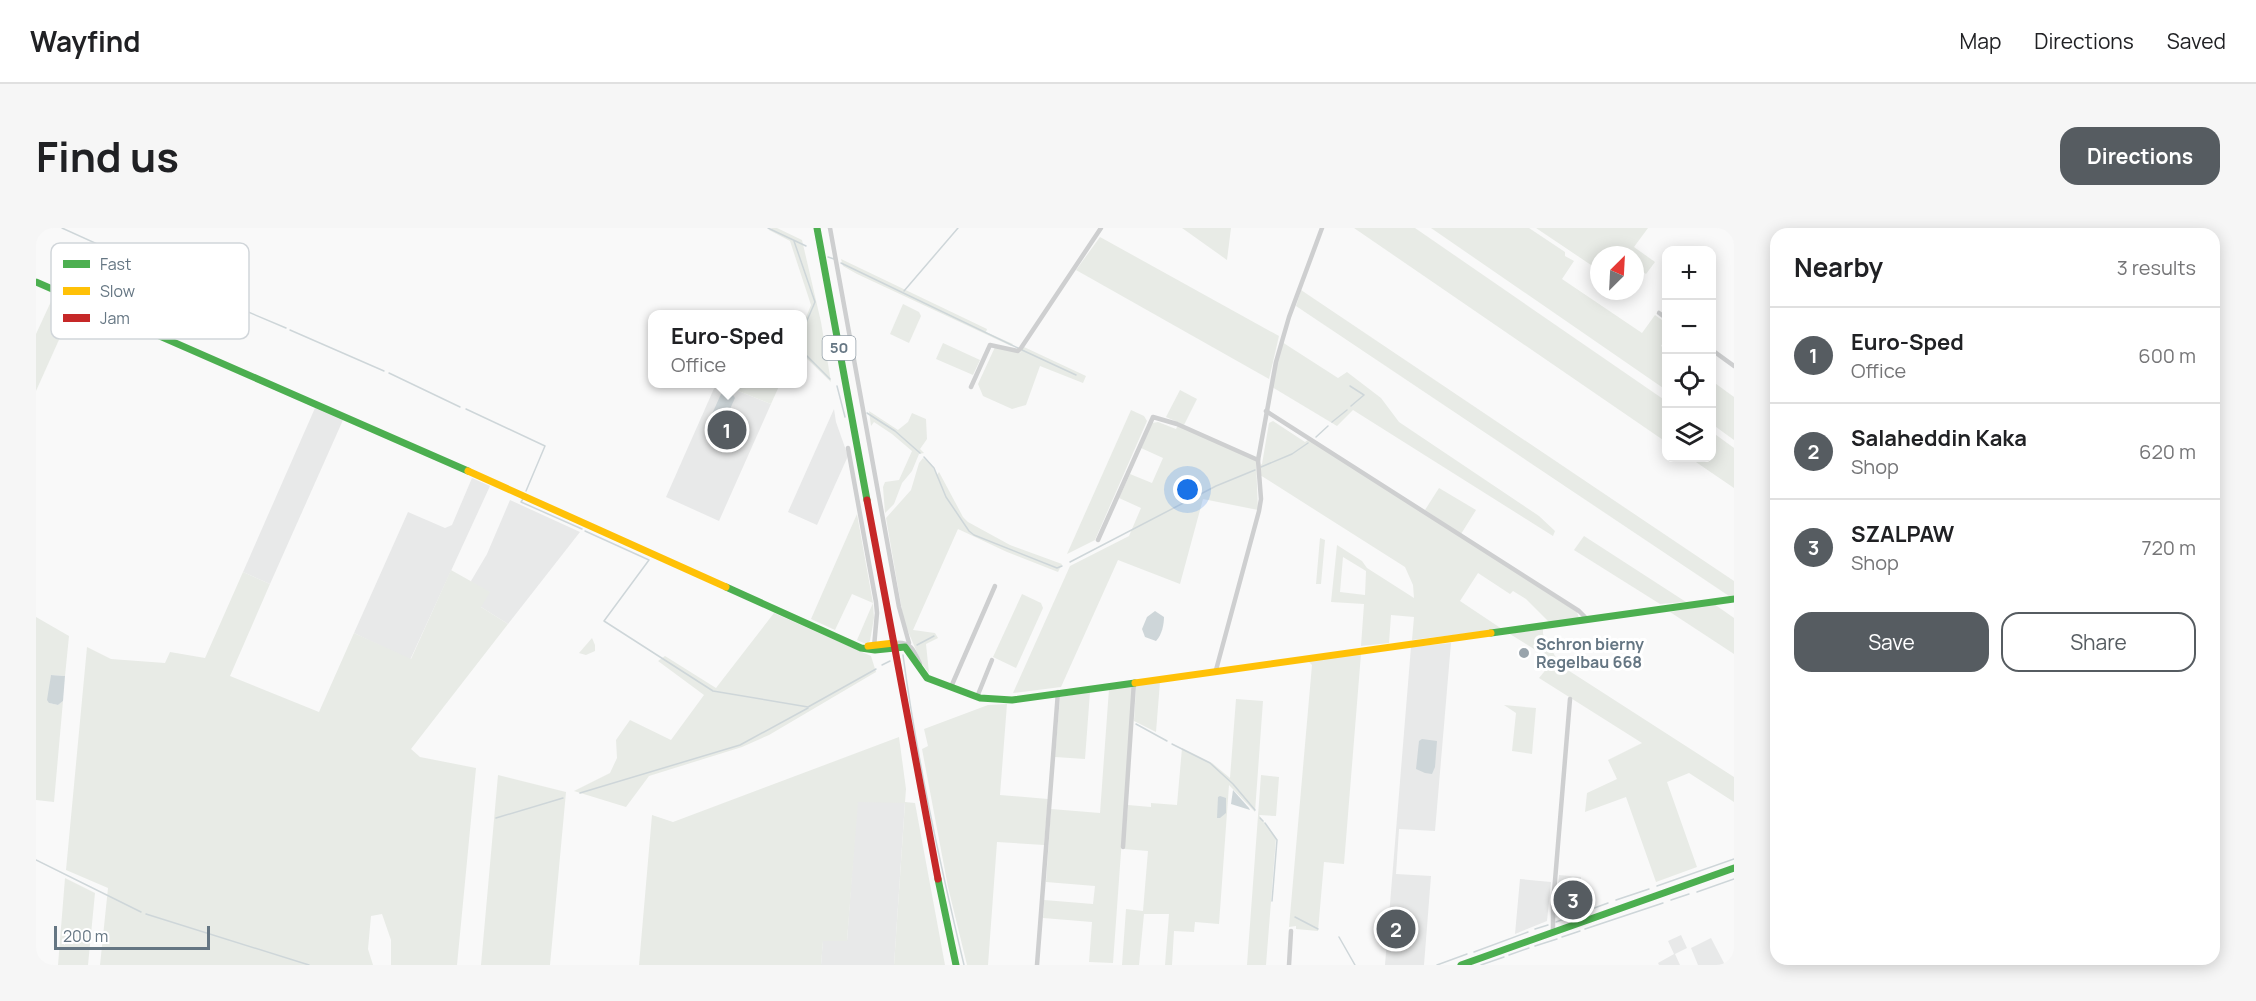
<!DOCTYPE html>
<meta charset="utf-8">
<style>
body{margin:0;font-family:Manrope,sans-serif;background:#f6f6f6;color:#202124}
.controls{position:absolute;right:18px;top:18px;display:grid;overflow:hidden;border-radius:12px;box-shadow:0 3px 15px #0003}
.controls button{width:54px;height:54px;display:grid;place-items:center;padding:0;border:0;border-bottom:2px solid #e0e0e0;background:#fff;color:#202124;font:30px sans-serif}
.compass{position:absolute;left:1554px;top:18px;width:54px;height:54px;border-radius:50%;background:#fff;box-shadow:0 3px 15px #0003;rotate:24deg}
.scale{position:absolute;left:18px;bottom:15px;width:156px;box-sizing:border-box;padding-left:6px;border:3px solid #657683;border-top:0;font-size:16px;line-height:21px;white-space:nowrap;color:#657683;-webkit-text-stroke:4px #fff;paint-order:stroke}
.you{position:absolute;left:1152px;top:262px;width:21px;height:21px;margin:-15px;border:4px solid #fff;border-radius:50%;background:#1a73e8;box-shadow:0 0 0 9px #1a73e833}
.badge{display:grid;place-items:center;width:39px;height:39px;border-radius:50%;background:#565c61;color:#fff;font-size:20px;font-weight:700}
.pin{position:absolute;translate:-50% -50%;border:3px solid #fff;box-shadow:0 2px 6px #0006}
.popup{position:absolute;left:612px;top:82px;width:159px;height:78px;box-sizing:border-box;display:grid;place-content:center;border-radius:12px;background:#fff;filter:drop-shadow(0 2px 4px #0005);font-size:20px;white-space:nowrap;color:#757577}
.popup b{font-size:22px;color:#202124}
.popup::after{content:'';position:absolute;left:50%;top:100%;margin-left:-12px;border:12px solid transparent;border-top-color:#fff}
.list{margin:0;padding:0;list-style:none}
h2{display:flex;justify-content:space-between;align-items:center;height:78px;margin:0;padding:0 24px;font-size:26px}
h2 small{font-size:20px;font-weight:400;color:#757577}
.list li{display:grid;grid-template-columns:39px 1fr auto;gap:18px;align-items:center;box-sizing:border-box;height:96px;padding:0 24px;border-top:2px solid #e0e0e0}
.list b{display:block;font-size:22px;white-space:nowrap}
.list p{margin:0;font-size:20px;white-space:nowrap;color:#757577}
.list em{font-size:20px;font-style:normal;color:#757577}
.actions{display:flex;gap:12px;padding:18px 24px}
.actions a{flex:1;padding:14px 0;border:2px solid #565c61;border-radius:18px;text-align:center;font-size:21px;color:#565c61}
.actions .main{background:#565c61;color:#fff}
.icon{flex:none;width:33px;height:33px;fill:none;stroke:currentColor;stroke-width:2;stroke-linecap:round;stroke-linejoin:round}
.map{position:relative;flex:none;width:1698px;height:737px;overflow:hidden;border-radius:18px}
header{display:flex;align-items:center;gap:36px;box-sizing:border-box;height:84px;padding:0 30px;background:#fff;border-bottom:2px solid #e0e0e0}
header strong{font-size:28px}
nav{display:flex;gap:33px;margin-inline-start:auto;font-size:21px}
.intro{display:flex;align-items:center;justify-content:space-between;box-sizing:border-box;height:144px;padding:0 36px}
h1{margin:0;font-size:42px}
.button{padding:15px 27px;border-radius:18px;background:#565c61;color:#fff;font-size:21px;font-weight:700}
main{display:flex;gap:36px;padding:0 36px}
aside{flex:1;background:#fff;border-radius:18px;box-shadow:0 3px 15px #0003}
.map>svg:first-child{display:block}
.built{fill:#e8e9e9}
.green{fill:#e8ebe6;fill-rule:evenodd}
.water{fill:#ced6d9}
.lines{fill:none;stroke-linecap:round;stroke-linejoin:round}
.stream{stroke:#ced6d9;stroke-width:1.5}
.street{stroke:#cecfd0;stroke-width:4.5}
.fast{stroke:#4caf50;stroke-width:7}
.slow{stroke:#ffc107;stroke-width:7}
.jam{stroke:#c62828;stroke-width:7}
.poi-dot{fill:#99a4ac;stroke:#fff;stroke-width:2}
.labels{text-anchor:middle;stroke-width:6;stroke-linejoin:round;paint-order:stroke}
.shield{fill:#fff;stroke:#939fa8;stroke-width:1.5}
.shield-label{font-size:15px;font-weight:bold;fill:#657683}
.poi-label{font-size:16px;font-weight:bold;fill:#657683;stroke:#fff;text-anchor:start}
.key{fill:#fff;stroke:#d1d6da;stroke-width:1.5}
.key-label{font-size:16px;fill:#657683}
</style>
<header>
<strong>Wayfind</strong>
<nav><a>Map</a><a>Directions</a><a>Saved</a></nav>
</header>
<div class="intro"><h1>Find us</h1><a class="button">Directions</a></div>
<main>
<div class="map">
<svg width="1698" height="737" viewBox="0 0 1698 737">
<rect width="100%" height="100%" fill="#f9f9f9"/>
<!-- built -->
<g class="built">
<polygon points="680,156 685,156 735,176 683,293 630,269"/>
<polygon points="279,180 307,192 234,356 207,344"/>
<polygon points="798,181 800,194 812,228 781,297 752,284"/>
<polygon points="436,250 454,258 374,432 318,405 372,284 409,300 416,297"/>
<polygon points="474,272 544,304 472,396 445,379 435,353 451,326"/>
<polygon points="1415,415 1399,603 1363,601 1360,646 1395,648 1388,737 1349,737 1375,419"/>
<polygon points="821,574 869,574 858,737 785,737 787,712 811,713"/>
<polygon points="1523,647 1545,649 1542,681 1519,690"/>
<polygon points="1484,651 1515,654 1511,693 1479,706"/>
<polygon points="1645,707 1651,720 1639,726 1644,737 1623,737 1622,735 1638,726 1632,713"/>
<polygon points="1675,710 1688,735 1689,737 1662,737 1655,720"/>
</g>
<!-- green -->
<g class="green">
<polygon points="736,0 741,0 766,12 785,94 795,154 766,126 766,99 775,77 754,13 733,2"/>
<polygon points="1146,0 1195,0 1191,32"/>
<polygon points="1318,0 1379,0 1630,173 1630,214"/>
<polygon points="1395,0 1493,0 1529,24 1529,28 1538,33 1526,51 1606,105 1619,87 1630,95 1630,110 1625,118 1628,120 1630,116 1630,162"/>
<polygon points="1500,0 1612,0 1598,19 1619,34 1610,46 1599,38 1599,27 1583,27 1572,20 1567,27 1563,27 1563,32 1558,39"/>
<polygon points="1064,9 1243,108 1233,151 1040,42"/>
<polygon points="805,31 951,101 950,104 977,116 975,118 821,46 807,38"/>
<polygon points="1265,62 1698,353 1698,367 1693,368 1260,78"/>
<polygon points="18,67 39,76 0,163 0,106"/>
<polygon points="867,76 883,84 885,88 873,115 854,106"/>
<polygon points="1246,114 1302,150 1311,144 1345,170 1363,194 1503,288 1519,303 1517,308 1317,182 1301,198 1236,159"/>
<polygon points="907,115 944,132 937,147 900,131"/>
<polygon points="959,119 984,125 988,119 1050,148 1047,155 1004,138 990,177 976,181 947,168 942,156"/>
<polygon points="1676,153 1698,169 1698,212 1676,196"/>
<polygon points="685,156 744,156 735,176"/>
<polygon points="1144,162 1161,171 1148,197 1130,189"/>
<polygon points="1095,182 1108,188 1111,193 1059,312 1031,326"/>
<polygon points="833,183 862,202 872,194 876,185 890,191 891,211 884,221 888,225 883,226 876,243 866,255 858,276 849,285 847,259 849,254 863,252 876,223 856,206 838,194 835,198"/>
<path d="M1237 193 1269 214 1273 211 1541 384 1543 390 1513 394 1490 371 1477 363 1474 366 1442 345 1424 373 1466 401 1376 412 1378 389 1355 387 1353 415 1325 418 1328 376 1295 374 1301 317 1326 333 1331 340 1378 370 1377 357 1369 339 1224 247V237L1226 236 1233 195ZM1307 329 1330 343 1329 367 1304 364Z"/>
<polygon points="1122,194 1140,201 1142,197 1220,233 1222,282 1167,271 1144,356 1082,332 1025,459 977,465 1034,338 1093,308 1105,280 1083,270 1094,246 1116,255 1127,230 1105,220 1116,195"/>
<polygon points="1676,204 1698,220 1698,260 1654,230 1676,230"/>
<polygon points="887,230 895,236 901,247 903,244 927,289 932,294 974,317 1026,336 1022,344 971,324 922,301 877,402 899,405 902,410 890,416 893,445 886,436 868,394 850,290 875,262 883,235"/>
<polygon points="1403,260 1440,282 1425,306 1389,282"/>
<polygon points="821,286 837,375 838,390 834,413 830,416 821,412 837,375 816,366 799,402 775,391"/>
<polygon points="1548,308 1650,374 1624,376 1538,322"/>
<polygon points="1284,310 1289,312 1285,356 1280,356"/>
<polygon points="415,342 454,364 445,379 472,396 375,521 384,529 440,540 421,737 355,737 355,712 346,686 335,688 332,721 337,737 64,737 72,660 30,642 51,419 75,431 129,435 134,424 169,430 207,344 234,356 194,448 283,484 318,405 375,431"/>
<polygon points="986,366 1005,375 1007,380 980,440 957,429"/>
<polygon points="1678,376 1698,390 1698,426 1634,384"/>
<polygon points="738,385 835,428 840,444 733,507 706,519 613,548 590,579 538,563 574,545 581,530 580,512 594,492 635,512 668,467 622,433 629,428 680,460"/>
<polygon points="0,389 33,408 29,448 15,447 13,475 22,477 27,473 18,574 0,572"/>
<polygon points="1507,400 1507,406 1524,437 1698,549 1698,574 1653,545 1631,554 1661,639 1620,654 1590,569 1549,584 1551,565 1581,551 1572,532 1606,515 1503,450 1517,433 1474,406"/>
<polygon points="556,410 559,417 559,423 550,427 543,425"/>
<polygon points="1325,426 1308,636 1288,634 1282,703 1260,701 1260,698 1253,699 1276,437 1272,433"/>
<polygon points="1124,454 1120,504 1098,493 1100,459 1102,457"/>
<polygon points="1097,458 1077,735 1053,734 1056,694 1007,690 1008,672 1057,676 1059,658 1010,654 1015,581 1064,585 1073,461"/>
<polygon points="1054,464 1049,531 1019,529 1024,469"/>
<polygon points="1200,471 1227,473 1219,584 1193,557 1183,696 1159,694 1158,704 1138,703 1136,737 1129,737 1133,686 1108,686 1103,737 1086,737 1090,681 1107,683 1112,623 1088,621 1092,577 1115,579 1115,575 1141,577 1146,520 1176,535 1194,550"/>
<polygon points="971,476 964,567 1012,571 1008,617 961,614 952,737 931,737 912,659 886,521 892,518 888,501 952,477"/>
<polygon points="1468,477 1500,480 1496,526 1476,523 1480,485"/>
<polygon points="863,509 870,561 869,574 879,575 909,737 858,737 869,575 822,574 811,713 787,713 785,737 603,737 616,587 637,594"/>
<polygon points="462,547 530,564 514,737 445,737"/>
<polygon points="1225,547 1243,549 1240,588 1223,587 1240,610 1230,737 1211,737"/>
<polygon points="29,650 59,665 52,737 22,737"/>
</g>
<!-- water -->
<g class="water">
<polygon points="691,164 697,167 699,170 689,192 676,186 685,166"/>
<path d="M1119 383 1128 389C1128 396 1126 407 1120 413L1109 409 1106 401 1111 389Z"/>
<polygon points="15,447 29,448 27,473 22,477 13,475 11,472"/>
<polygon points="1386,511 1401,513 1399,539 1396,546 1389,545 1380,541 1383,513"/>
<polygon points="1197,562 1213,580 1214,582 1195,576"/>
<polygon points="1184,568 1190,570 1190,585 1184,590 1181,590 1182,569"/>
</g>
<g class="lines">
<!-- stream -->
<g class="stream">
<polyline points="26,0 187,73"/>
<polyline points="732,0 770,18"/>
<polyline points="758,13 779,74 766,104"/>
<polyline points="792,29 798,31"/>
<polyline points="805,35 982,120"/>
<polyline points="868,63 922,0"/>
<polyline points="191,75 250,100"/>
<polyline points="254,102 348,143"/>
<polyline points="986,122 1040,147"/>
<polyline points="766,123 794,151"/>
<polyline points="353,145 424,179"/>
<polyline points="801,158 809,189"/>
<polyline points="1314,158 1328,167 1315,178"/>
<polyline points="430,181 509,218 490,263"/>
<polyline points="831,185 859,203 884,225"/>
<polyline points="1296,194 1311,182"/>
<polyline points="1280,209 1292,198"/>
<polyline points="888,229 898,240 910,269 933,303 938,307 1021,340 1026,338"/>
<polyline points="1225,239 1256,226 1272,215"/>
<polyline points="487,271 485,274 546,301"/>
<polyline points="549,303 613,332 568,393 677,463 772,479 840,441"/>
<polyline points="1034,334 1180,258 1219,242"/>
<polyline points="881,417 898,408"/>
<path d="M867 427C881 532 904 635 928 737"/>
<polyline points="846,437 854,433"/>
<polyline points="1100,496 1131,513"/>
<polyline points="1136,516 1174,535 1197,556 1219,582"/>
<polyline points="544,565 704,517 772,480"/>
<polyline points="460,590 527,570"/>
<polyline points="1224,590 1227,593"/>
<polyline points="1229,595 1241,612 1236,673"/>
<polyline points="0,632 105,684"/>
<polyline points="1621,658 1698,631"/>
<polyline points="1661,664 1698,651"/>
<polyline points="1580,672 1613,661"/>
<polyline points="1635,672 1653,666"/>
<polyline points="110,686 273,737"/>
<polyline points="1259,689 1282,701"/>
<polyline points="1520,694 1572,675"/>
<polyline points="1499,701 1512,697"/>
<polyline points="1549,701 1627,675"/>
<polyline points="1303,709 1319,737"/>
<polyline points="1526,709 1544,703"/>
<polyline points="1499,718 1521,711"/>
<polyline points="1438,724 1492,704"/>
<polyline points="1473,727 1493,720"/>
<polyline points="1401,737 1431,726"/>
<polyline points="1445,737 1468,729"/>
</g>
<!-- street -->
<g class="street">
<polyline points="794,0 863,379 873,415 871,420"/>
<polyline points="1623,85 1630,90"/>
<polyline points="1676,122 1698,138"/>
<polyline points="935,159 954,117 982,123 985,120 1065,0"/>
<polyline points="1230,183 1543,383 1551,391"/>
<polyline points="812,220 840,374 841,385 838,419"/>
<polyline points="1062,312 1117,189 1141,196 1222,232"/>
<path d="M858 415C875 413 878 422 884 436"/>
<polyline points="1180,442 1223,283 1225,271 1222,232 1240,134 1253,89 1286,0"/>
<polyline points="915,459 959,358"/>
<polyline points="941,469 956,432"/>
<polyline points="1087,619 1098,454"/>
<polyline points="1517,703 1517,677 1534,471"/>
<polyline points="1001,737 1022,464"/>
<polyline points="1253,737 1255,703"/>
</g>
<!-- fast -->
<g class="fast">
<polyline points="781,0 831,272"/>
<polyline points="0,54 432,243"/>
<polyline points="690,359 825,420 839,422 869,419 891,450 944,470 976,472 1099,455"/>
<polyline points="1455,405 1698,371"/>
<polyline points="902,651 920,737"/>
<polyline points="1425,737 1698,640"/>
</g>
<!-- slow -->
<g class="slow">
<polyline points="432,243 690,359"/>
<polyline points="832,418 858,415"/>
<polyline points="1099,455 1455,405"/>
</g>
<!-- jam -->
<polyline class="jam" points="831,272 902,651"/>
</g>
<!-- markers -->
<circle class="poi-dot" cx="1488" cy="425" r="6"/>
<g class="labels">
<!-- shield labels -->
<rect class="shield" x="786.5" y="108" width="33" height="24" rx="4.5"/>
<g class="shield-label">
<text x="803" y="125">50</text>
</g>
<!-- poi labels -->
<g class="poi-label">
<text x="1500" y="422">Schron bierny<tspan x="1500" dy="18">Regelbau 668</tspan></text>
</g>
</g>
<!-- legend -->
<rect x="15" y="15" width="198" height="96" rx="9" class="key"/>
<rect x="27" y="32" width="27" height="8" fill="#4caf50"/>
<rect x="27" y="59" width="27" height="8" fill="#ffc107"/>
<rect x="27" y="86" width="27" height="8" fill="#c62828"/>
<g class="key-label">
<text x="64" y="42">Fast</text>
<text x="64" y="69">Slow</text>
<text x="64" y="96">Jam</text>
</g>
</svg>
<div class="controls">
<button>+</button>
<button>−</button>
<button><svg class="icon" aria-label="locate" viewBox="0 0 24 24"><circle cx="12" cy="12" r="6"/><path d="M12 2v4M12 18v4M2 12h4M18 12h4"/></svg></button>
<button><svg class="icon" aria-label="layers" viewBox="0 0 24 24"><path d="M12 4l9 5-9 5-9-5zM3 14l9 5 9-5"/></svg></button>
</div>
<svg class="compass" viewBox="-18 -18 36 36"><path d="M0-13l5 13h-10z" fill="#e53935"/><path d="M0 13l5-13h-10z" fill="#757577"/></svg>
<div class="scale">200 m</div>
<div class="you"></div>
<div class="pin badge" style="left:691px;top:202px">1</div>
<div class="popup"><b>Euro-Sped</b>Office</div>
<div class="pin badge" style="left:1360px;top:701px">2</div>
<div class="pin badge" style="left:1537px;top:672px">3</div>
</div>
<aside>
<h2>Nearby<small>3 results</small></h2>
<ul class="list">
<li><span class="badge">1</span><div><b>Euro-Sped</b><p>Office</p></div><em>600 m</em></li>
<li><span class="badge">2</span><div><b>Salaheddin Kaka</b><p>Shop</p></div><em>620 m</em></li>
<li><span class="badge">3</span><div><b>SZALPAW</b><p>Shop</p></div><em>720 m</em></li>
</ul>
<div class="actions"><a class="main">Save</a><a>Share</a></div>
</aside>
</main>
